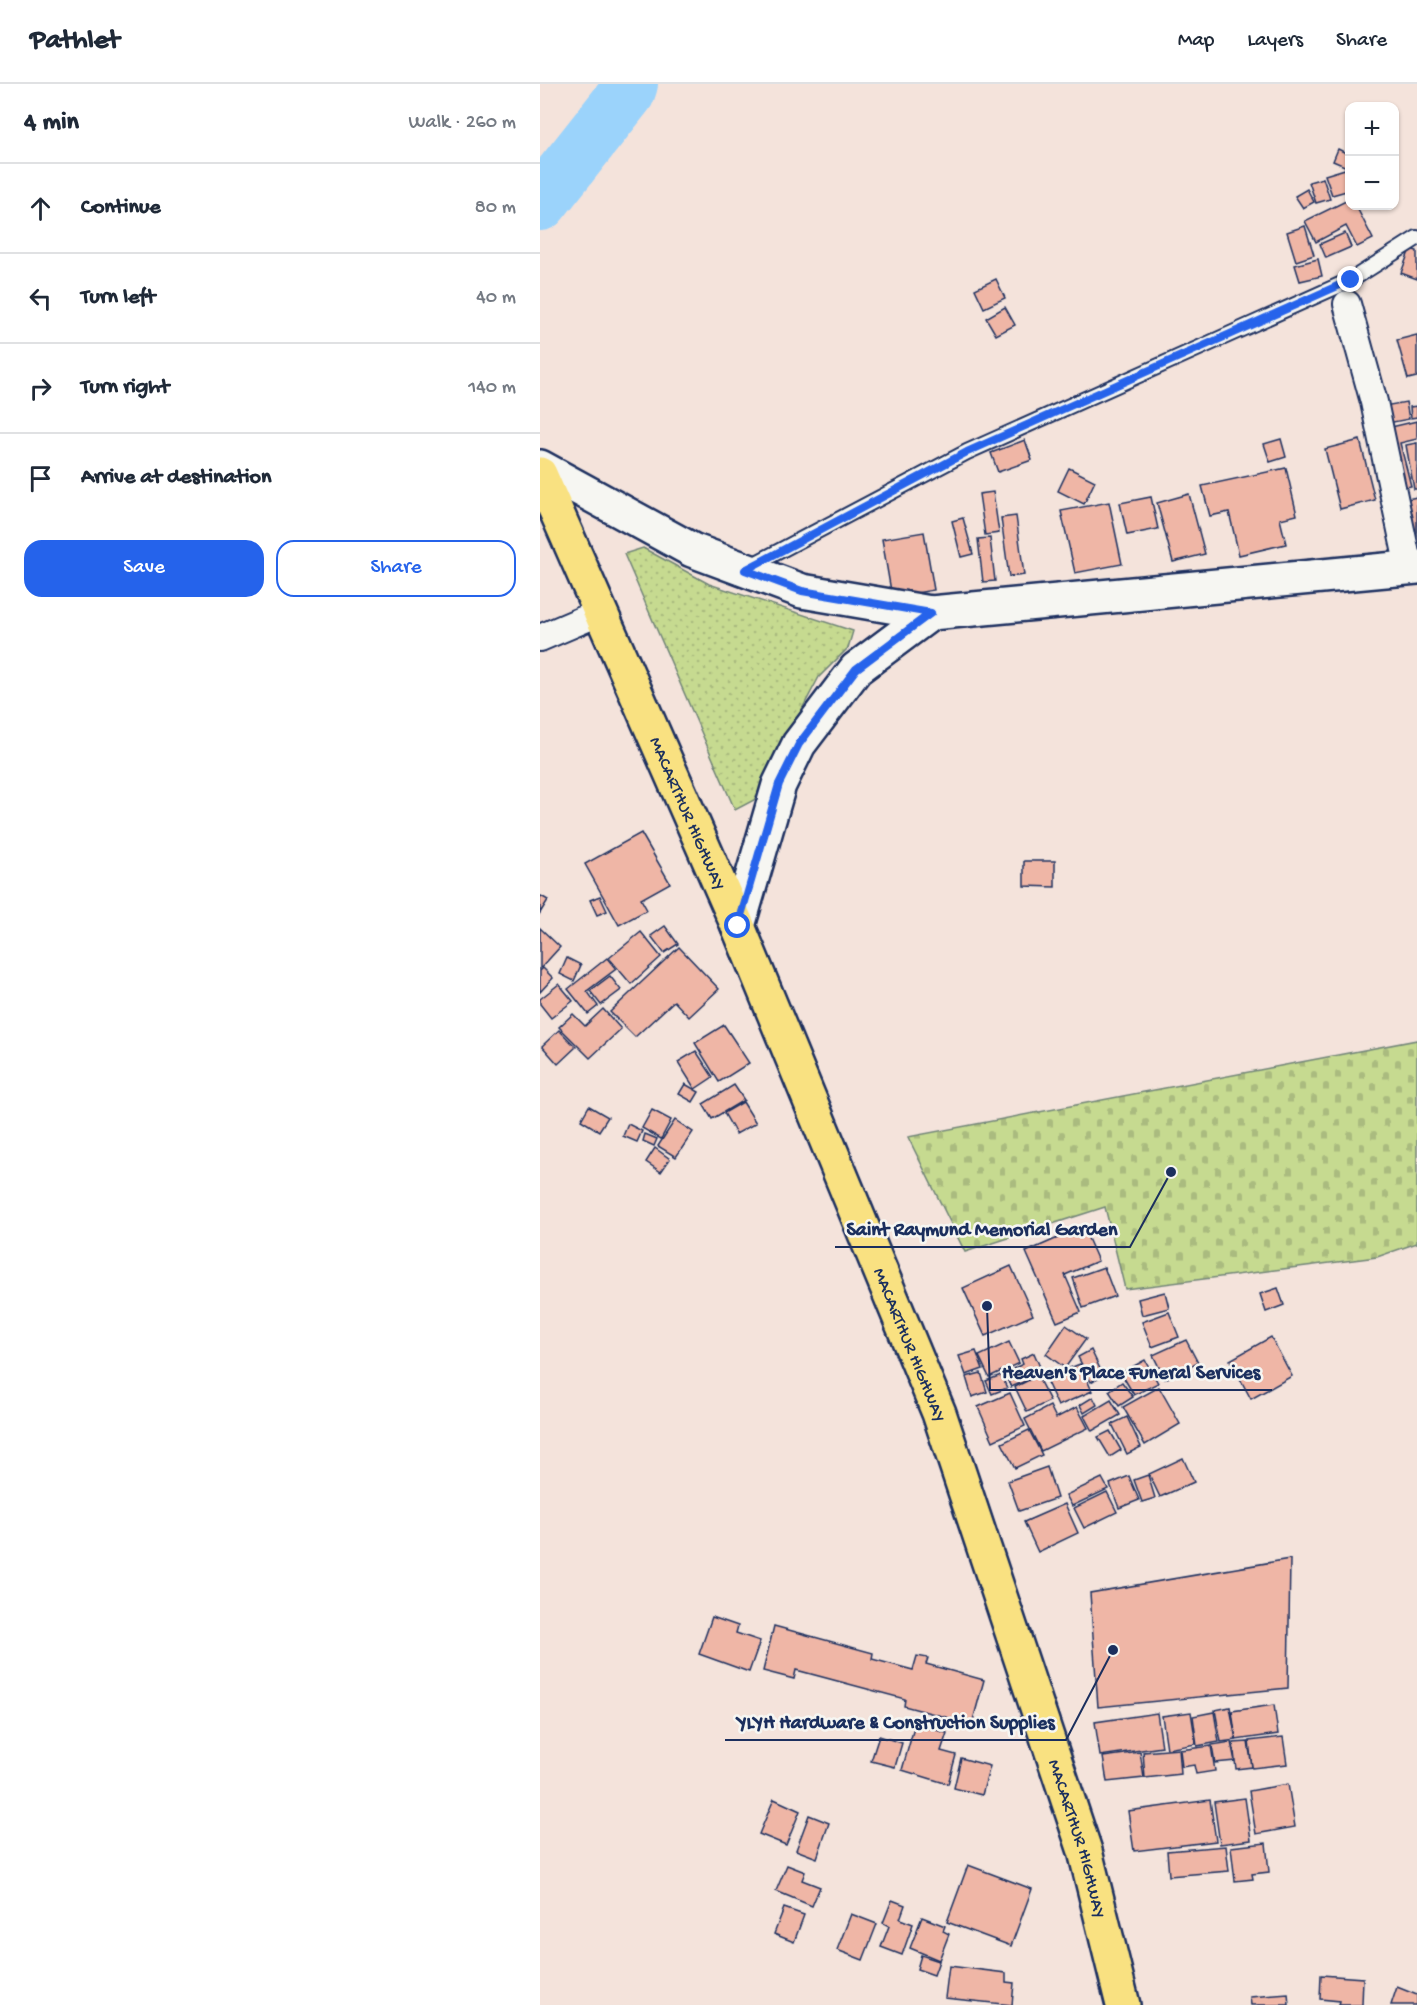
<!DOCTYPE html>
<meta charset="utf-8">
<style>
body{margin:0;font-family:"Gochi Hand",sans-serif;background:#f2f2f3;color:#1f2937}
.controls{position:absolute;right:18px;top:18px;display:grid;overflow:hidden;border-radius:12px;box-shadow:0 2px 4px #0004}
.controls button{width:54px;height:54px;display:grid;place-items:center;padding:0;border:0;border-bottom:2px solid #e0e1e3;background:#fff;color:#1f2937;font:30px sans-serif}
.stop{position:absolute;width:18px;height:18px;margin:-14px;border:4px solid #2563eb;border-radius:50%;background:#fff}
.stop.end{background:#2563eb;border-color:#fff;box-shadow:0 2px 6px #0008}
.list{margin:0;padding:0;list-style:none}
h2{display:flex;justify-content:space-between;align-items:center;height:78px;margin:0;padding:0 24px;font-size:26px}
h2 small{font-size:20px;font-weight:400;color:#747a83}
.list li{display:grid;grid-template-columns:39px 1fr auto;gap:18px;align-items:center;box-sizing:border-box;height:90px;padding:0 24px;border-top:2px solid #e0e1e3}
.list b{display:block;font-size:22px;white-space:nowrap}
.list em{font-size:20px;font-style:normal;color:#747a83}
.actions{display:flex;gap:12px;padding:18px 24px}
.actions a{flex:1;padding:14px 0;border:2px solid #2563eb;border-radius:18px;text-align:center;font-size:21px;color:#2563eb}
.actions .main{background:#2563eb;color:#fff}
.icon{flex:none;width:33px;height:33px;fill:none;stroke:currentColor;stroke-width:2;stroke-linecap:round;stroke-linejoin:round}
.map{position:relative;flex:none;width:877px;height:1921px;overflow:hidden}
header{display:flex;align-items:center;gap:36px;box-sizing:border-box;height:84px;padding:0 30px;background:#fff;border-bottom:2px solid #e0e1e3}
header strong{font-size:28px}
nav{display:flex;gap:33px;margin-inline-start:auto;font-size:21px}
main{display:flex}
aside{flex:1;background:#fff}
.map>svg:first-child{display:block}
.green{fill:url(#green-dots);stroke:#708477;stroke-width:1.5}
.cemetery{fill:url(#cemetery-stones);stroke:#708477;stroke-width:1.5}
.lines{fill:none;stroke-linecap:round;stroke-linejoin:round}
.river{stroke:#9bd3fb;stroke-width:56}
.building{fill:#efb6a6;stroke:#1b2f5e;stroke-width:1.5}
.lane-casing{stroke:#1b2f5e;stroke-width:18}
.street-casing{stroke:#1b2f5e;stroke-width:30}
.secondary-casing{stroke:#1b2f5e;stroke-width:38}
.highway-casing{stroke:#1b2f5e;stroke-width:38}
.lane{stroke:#f6f6f2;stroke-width:14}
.street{stroke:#f6f6f2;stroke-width:26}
.secondary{stroke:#f6f6f2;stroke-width:33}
.highway{stroke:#f9e181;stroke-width:33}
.route{stroke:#2563eb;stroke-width:8}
.labels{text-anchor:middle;stroke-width:5;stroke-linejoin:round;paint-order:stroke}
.street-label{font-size:18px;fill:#1b2f5e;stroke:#f6f6f2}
.leader{fill:none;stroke:#1b2f5e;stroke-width:2}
.callout-dot{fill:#1b2f5e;stroke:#f6f6f2;stroke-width:2}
.callout-label{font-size:20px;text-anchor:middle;font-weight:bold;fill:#1b2f5e;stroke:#f6f6f2;stroke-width:5;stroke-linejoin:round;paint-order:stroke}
</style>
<header>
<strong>Pathlet</strong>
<nav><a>Map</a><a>Layers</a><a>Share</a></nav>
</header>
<main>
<aside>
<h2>4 min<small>Walk · 260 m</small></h2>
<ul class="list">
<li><svg class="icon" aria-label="ahead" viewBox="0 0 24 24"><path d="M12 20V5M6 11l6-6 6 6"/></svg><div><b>Continue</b></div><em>80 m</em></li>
<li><svg class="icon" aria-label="left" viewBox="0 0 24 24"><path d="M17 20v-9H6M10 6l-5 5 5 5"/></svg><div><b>Turn left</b></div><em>40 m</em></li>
<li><svg class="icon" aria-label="right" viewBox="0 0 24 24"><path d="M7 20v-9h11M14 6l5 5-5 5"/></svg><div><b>Turn right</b></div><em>140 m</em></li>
<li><svg class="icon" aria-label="arrive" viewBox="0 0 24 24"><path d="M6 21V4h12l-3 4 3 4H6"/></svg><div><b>Arrive at destination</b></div></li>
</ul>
<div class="actions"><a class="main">Save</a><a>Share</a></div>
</aside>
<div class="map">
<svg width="877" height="1921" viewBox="0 0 877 1921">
<defs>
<pattern id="green-dots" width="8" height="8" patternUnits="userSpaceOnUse" patternTransform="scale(1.5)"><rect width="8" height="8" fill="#c6da90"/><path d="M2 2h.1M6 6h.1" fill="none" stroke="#aabb7f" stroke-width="1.8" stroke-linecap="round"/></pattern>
<pattern id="cemetery-stones" width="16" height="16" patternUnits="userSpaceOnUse" patternTransform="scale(1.5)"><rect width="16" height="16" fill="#c6da90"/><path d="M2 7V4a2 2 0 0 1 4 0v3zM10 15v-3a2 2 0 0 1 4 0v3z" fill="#aabb7f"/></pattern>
</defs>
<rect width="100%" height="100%" fill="#f4e3db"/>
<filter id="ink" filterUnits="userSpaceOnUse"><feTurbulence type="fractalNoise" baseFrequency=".0167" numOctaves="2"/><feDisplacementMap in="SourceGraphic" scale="12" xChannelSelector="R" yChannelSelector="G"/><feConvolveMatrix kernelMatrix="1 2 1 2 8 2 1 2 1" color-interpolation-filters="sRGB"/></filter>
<g filter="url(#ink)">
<!-- green -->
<polygon class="green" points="103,464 169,500 313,547 308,564 279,593 214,716 195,726 84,470"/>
<!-- cemetery -->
<polygon class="cemetery" points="877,956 877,1159 837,1173 585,1205 565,1123 425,1168 368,1053"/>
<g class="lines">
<!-- river -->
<polyline class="river" points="0,119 87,9 90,0"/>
</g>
<!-- building -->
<g class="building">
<polygon points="798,65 810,71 809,84 793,77"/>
<polygon points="805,85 810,97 810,106 792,111 785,91"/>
<polygon points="783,94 790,115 776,119 769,98"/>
<polygon points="767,105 774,118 763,124 755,112"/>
<polygon points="810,115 810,122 816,122 833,155 817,163 806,142 776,158 765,137"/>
<polygon points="765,142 774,171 756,177 747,148"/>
<polygon points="805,149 811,163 786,174 780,160"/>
<polygon points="870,165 877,167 877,195 861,189"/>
<polygon points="778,175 782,192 760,197 755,181"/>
<polygon points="456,195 465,214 444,224 435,205"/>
<polygon points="465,223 475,241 456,251 446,234"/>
<polygon points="877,251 877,293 868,295 857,256"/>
<polygon points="866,318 869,335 848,339 844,322"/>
<polygon points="877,322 877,333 871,334 870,323"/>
<polygon points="877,337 877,355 860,359 871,402 861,404 847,344"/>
<polygon points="741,355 746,373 730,378 724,360"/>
<polygon points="485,356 492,376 458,388 451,369"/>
<polygon points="820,356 835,416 800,425 785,365"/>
<polygon points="877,359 877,405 874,405 866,361"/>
<polygon points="529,384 555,397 544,420 518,407"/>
<polygon points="746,384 757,431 740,435 746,460 699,471 689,428 670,432 662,402"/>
<polygon points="453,408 459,449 445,451 439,410"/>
<polygon points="649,410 665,470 633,478 617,419"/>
<polygon points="611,413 618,445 587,451 580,419"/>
<polygon points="877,413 877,455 873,456 867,415"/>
<polygon points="569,418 582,480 535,489 521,427"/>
<polygon points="476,432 484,491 469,493 461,434"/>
<polygon points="423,434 433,470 421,473 412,437"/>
<polygon points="384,448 394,506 352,513 342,455"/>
<polygon points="450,454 455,497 443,498 438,455"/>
<polygon points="101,749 130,799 101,815 107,826 79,841 45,780"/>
<polygon points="484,777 515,777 515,803 484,802"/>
<polygon points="1,812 8,816 0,829 0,813"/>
<polygon points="60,812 67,827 57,831 50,816"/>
<polygon points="125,842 138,860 124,869 111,852"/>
<polygon points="0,844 20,863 0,885"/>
<polygon points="101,848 121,873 91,900 69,874"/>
<polygon points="139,863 179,905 149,933 134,917 95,953 70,928"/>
<polygon points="27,874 41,881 34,897 20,890"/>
<polygon points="67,874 76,885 47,907 58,922 48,930 28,905"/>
<polygon points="3,884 13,894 0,908 0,887"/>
<polygon points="70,892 81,906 61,921 50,907"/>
<polygon points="19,900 33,917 11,934 0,920 0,915"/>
<polygon points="63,925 81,945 50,974 19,943 33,930 45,942"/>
<polygon points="184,941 209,979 179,998 155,959"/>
<polygon points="19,946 36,963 18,980 2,962"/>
<polygon points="156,967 173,993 155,1005 138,978"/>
<polygon points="145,1000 159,1008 153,1018 139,1010"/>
<polygon points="194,1001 204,1016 172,1035 163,1020"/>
<polygon points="203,1018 216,1039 196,1050 184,1029"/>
<polygon points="49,1022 68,1033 59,1047 41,1036"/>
<polygon points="112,1026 131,1036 121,1055 102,1044"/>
<polygon points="135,1036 153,1048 136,1073 118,1062"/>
<polygon points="88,1040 102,1047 97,1058 83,1052"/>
<polygon points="105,1050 117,1055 114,1062 103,1057"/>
<polygon points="115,1064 130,1075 121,1088 106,1078"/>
<polygon points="543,1143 558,1177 525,1191 541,1228 517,1238 486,1168"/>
<polygon points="471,1182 493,1231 445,1252 423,1204"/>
<polygon points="564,1183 575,1212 543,1224 533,1194"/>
<polygon points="738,1204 744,1221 726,1228 720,1210"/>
<polygon points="625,1208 629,1224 602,1231 598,1215"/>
<polygon points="629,1228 639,1253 612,1263 602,1238"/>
<polygon points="526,1241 546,1255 525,1284 506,1270"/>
<polygon points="731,1253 752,1292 711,1315 690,1276"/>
<polygon points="646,1256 658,1279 625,1295 613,1271"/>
<polygon points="469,1258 479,1279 449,1293 439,1272"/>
<polygon points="551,1266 563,1291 551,1298 538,1273"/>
<polygon points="436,1267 443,1285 426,1291 419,1272"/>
<polygon points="494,1269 503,1290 471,1303 464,1289 483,1280 481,1275"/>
<polygon points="605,1276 618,1299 594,1311 581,1289"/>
<polygon points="540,1280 552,1307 518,1322 505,1294"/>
<polygon points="441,1289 447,1308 432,1313 426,1293"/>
<polygon points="461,1291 467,1304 452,1310 446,1297"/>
<polygon points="497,1292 510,1317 487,1328 475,1303"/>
<polygon points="582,1298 593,1313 579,1322 569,1307"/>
<polygon points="619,1303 640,1340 605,1361 583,1323"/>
<polygon points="470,1309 485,1342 453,1357 438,1323"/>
<polygon points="553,1313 557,1321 544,1329 540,1321"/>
<polygon points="571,1316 580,1331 552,1347 544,1332"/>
<polygon points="510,1322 516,1334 537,1323 548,1344 501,1367 485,1335"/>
<polygon points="587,1333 601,1363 587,1370 572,1340"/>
<polygon points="489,1346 502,1371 475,1384 462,1359"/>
<polygon points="570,1347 581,1366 570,1373 558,1353"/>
<polygon points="643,1374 654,1398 620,1413 609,1390"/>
<polygon points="507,1383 517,1414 479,1427 468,1397"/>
<polygon points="608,1391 615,1414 602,1418 594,1396"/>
<polygon points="589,1392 599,1416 579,1424 570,1400"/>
<polygon points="562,1394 568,1405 532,1422 526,1411"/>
<polygon points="567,1408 577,1428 544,1444 534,1424"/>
<polygon points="525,1420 538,1449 498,1468 484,1438"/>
<polygon points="750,1475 748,1604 558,1623 550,1509"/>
<polygon points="172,1533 198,1542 196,1549 220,1557 209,1588 159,1570"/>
<polygon points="234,1542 333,1569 332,1575 373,1586 377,1572 388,1574 386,1580 444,1596 432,1640 364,1622 365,1615 256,1586 254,1595 223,1587"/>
<polygon points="734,1621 738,1650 696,1656 692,1627"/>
<polygon points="690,1623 696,1656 681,1658 675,1626"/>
<polygon points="651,1628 656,1660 627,1665 622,1632"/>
<polygon points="674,1628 679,1658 657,1662 653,1632"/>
<polygon points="617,1629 622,1663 560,1672 555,1638"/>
<polygon points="375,1640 407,1649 401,1667 416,1671 408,1700 362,1686"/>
<polygon points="339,1652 362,1659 355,1683 331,1677"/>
<polygon points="743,1653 747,1680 712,1684 709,1657"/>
<polygon points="691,1658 695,1677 675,1679 672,1661"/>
<polygon points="708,1658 712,1683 696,1685 693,1659"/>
<polygon points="671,1662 675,1687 656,1690 654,1681 642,1683 640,1666"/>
<polygon points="639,1665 641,1690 605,1694 603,1668"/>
<polygon points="600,1668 604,1694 567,1698 563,1673"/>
<polygon points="421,1674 450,1682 442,1711 414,1704"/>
<polygon points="748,1700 755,1743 716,1750 709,1707"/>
<polygon points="705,1714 711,1756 680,1760 674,1718"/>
<polygon points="234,1715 260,1727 246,1761 219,1750"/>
<polygon points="670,1716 676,1757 594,1767 588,1727"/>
<polygon points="269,1731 289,1739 277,1774 256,1766"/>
<polygon points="726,1759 729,1788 712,1790 713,1795 695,1797 691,1763"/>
<polygon points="686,1762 689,1787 629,1792 627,1767"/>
<polygon points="247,1781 265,1788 262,1796 280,1803 272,1822 236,1807"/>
<polygon points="428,1781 492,1805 471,1862 407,1838"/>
<polygon points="352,1816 365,1821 360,1835 373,1840 362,1871 341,1863 349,1842 343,1839"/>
<polygon points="244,1824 264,1831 254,1858 234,1850"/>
<polygon points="311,1830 337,1840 323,1876 297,1866"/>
<polygon points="382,1833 405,1842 403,1847 409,1850 399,1876 370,1864"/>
<polygon points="381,1871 399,1877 394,1891 377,1885"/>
<polygon points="409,1882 466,1889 466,1898 474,1899 472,1921 405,1914"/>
<polygon points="781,1891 823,1894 822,1921 799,1921 800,1917 780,1915"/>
<polygon points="857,1903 877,1911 877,1921 851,1921"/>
<polygon points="748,1910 749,1921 711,1921 710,1913"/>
</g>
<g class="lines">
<!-- lane casing -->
<g class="lane-casing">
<polyline id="lane" points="209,483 427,368 811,196 877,154"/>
</g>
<!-- street casing -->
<g class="street-casing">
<g id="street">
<polyline points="807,220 834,318 869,484"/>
<polyline points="0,554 61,528"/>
</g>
</g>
<!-- secondary casing -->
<g class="secondary-casing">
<g id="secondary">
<polyline points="0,383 152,466 262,507 391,529 877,483"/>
<polyline points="198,842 239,701 259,660 316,585 391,529"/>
</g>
</g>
<!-- highway casing -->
<g class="highway-casing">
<g id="highway">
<path id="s1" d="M0 390 198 842 399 1329 545 1767 583 1921"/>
</g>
</g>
<!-- lane -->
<use href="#lane" class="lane"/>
<!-- street -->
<use href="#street" class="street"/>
<!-- secondary -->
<use href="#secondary" class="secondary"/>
<!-- highway -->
<use href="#highway" class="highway"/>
</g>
</g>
<g class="lines" filter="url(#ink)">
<!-- route -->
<polyline class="route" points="198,842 239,700 259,660 316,585 391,529 262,507 205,486 427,368 811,196"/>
</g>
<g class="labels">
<!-- street labels -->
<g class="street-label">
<text dy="6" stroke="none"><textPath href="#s1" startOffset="370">MACARTHUR HIGHWAY</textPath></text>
<text dy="6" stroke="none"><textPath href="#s1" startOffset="946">MACARTHUR HIGHWAY</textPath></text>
<text dy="6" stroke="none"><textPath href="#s1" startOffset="1468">MACARTHUR HIGHWAY</textPath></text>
</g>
</g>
<!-- callouts -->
<path class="leader" d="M631 1088L590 1163H295M447 1222L450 1306H732M573 1566L526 1656H185"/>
<g class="callout-dot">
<circle cx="631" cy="1088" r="6"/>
<circle cx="447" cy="1222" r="6"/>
<circle cx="573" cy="1566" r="6"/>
</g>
<g class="callout-label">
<text x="442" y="1151">Saint Raymund Memorial Garden</text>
<text x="591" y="1294">Heaven's Place Funeral Services</text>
<text x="356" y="1644">YLYH Hardware &amp; Construction Supplies</text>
</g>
</svg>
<div class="controls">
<button>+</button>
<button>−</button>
</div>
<div class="stop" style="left:198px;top:842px"></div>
<div class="stop end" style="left:811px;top:196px"></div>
</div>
</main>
